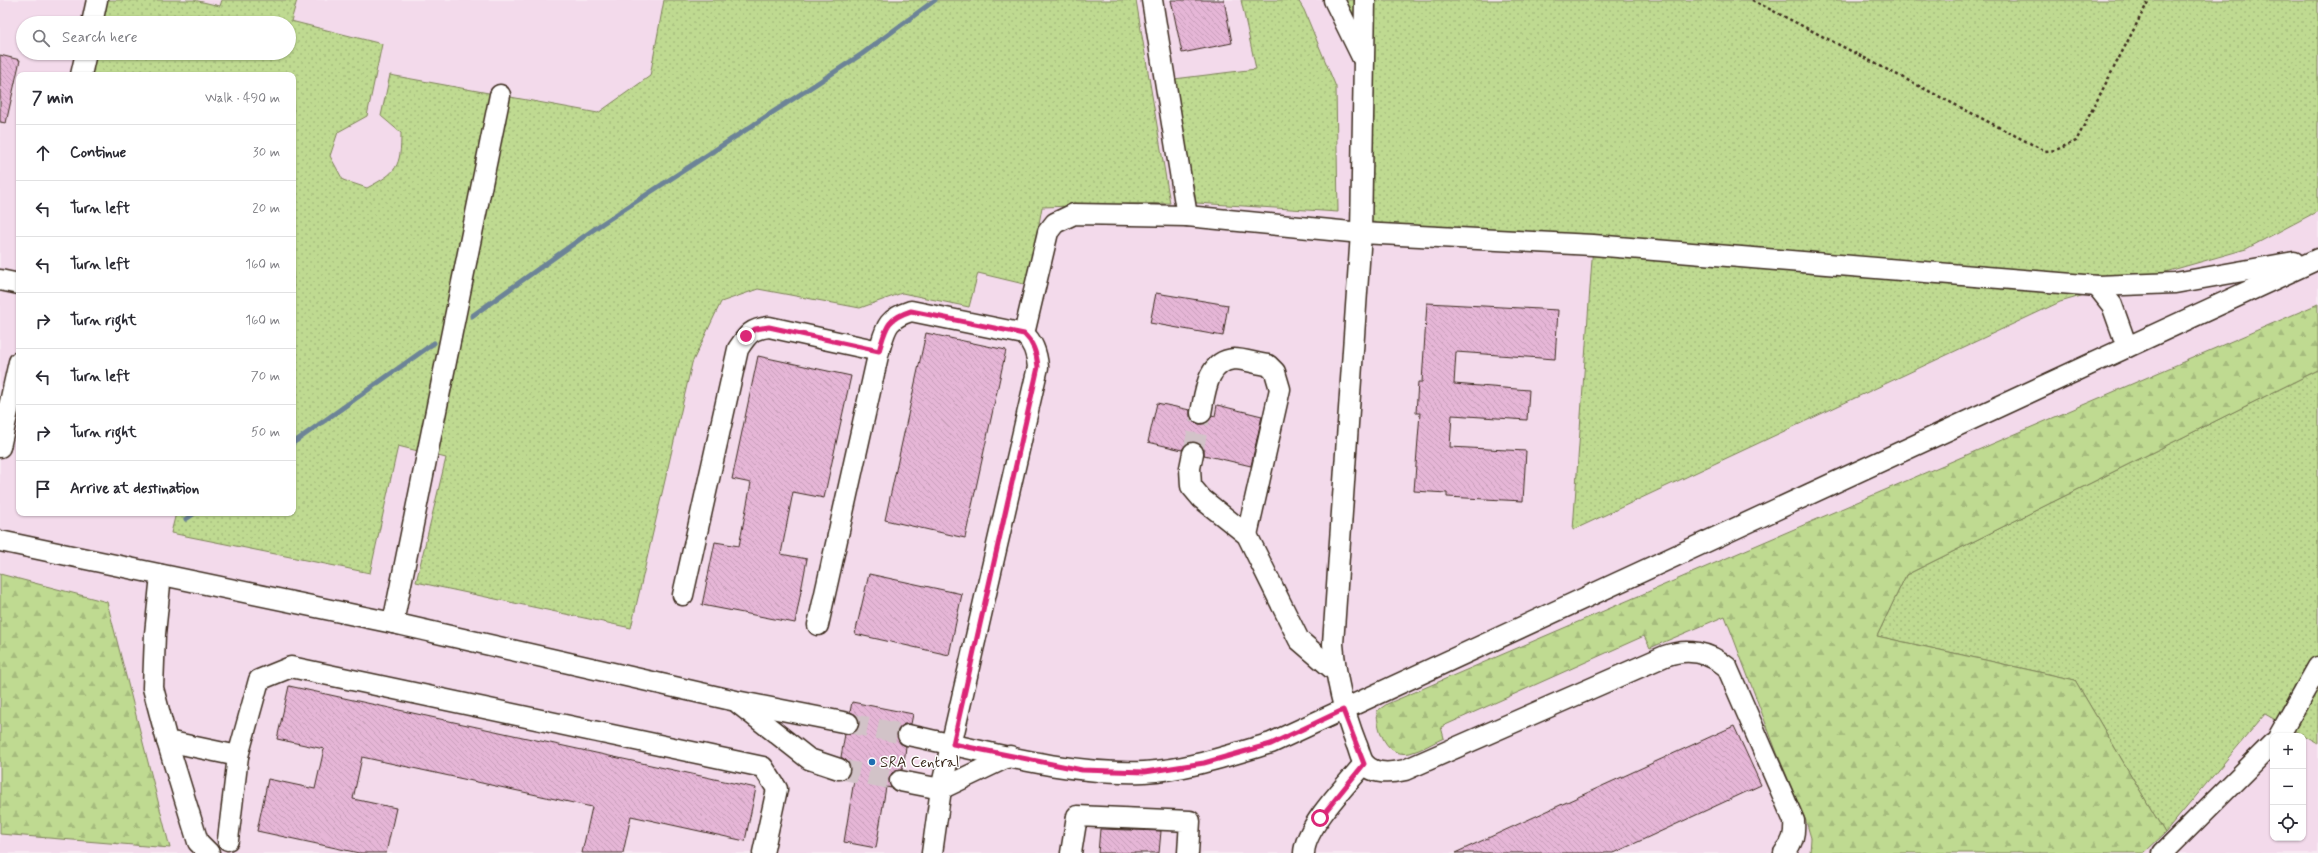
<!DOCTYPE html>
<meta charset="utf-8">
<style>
body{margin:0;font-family:Mynerve,sans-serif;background:#f2f2f3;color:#2b2b33}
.controls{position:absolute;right:12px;bottom:12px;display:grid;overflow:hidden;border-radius:8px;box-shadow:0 1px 3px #0004}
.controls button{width:36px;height:36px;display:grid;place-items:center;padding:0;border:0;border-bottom:1px solid #e1e1e2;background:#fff;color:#2b2b33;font:20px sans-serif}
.stop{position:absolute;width:12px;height:12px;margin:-9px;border:3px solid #db2777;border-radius:50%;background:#fff}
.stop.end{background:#db2777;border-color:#fff;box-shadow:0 1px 4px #0008}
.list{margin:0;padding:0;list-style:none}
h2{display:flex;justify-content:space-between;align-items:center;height:52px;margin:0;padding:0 16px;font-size:17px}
h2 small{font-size:13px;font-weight:400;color:#7c7c81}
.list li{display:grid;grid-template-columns:26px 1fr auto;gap:12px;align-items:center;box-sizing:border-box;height:56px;padding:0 16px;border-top:1px solid #e1e1e2}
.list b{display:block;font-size:15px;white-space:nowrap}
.list em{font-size:13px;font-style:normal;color:#7c7c81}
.icon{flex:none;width:22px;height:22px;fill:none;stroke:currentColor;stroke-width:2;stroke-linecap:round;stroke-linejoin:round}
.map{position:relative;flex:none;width:2318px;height:853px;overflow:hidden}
.search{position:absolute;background:#fff;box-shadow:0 1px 3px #0004;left:16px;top:16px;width:280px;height:44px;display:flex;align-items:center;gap:10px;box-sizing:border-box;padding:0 14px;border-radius:22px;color:#7c7c81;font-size:15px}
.panel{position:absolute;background:#fff;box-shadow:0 1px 3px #0004;left:16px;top:72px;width:280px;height:444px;border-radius:8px}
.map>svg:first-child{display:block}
.built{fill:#f3daeb;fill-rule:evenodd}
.grass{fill:url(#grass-dots);stroke:#7d8258}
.forest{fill:url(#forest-firs);stroke:#7d8258}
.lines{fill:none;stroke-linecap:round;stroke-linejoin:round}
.stream{stroke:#6c8397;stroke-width:5}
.building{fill:url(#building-back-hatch);stroke:#3b2a1e}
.minor-tunnel{stroke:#d2c3c8;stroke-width:20;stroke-dasharray:20 10;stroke-linecap:butt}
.minor-casing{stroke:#3b2a1e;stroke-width:23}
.path{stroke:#3b2a1e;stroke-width:2.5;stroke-dasharray:3 3;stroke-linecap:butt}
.minor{stroke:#fff;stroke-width:20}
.route{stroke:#db2777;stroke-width:5}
.poi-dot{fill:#1f6fb2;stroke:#fff;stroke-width:1.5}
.labels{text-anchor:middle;stroke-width:3;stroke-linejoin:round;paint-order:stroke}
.poi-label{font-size:15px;fill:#3b2a1e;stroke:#fff;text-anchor:start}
</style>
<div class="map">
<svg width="2318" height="853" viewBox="0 0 2318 853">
<defs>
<pattern id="grass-dots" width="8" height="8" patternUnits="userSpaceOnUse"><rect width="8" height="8" fill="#bfda91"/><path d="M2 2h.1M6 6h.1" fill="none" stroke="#a5bb7d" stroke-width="1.8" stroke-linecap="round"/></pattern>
<pattern id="forest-firs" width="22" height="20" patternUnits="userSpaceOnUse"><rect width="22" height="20" fill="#bfda91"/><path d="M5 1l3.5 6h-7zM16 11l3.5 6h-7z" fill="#a5bb7d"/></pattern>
<pattern id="building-back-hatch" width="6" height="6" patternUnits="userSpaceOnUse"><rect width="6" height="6" fill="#e6b6d7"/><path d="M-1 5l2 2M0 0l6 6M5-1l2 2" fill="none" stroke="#c69db8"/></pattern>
</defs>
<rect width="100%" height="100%" fill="#f8e9f3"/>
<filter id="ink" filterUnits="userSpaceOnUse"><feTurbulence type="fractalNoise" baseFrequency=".025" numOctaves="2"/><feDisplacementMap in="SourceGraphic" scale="8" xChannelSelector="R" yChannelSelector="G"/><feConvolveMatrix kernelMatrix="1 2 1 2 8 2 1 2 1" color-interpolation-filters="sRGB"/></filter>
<g filter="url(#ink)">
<!-- built -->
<path class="built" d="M0 0H2318V853H0ZM23 23H289V53H23ZM19 75H293V513H19ZM2273 736H2303V838H2273Z"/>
<!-- grass -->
<g class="grass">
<path d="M107 0H194L220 6 222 0H297L291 21 382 44 367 116 338 132 330 156 343 180 367 188C397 172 401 168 401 133L381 116 390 75 598 113 650 76 664 0H1136L1170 203 1042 207 1028 285 978 273 969 307 902 293 860 308 758 289 721 302 692 363 631 628 416 582 446 458 398 446 370 573 171 533 176 513H293V75H91L96 53H289V23H102Z"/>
<polygon points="1241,0 1298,0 1304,10 1336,87 1338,212 1196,203 1174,79 1256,69"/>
<polygon points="1334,0 2318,0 2318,211 2246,249 2060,302 1573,530 1593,245 1361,233 1363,61"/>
<polygon points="2318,370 2318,744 2265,714 2165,833 2075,680 1877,636 1906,575"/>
</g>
<!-- forest -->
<g class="forest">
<path d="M2318 304V370L1906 575 1877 636 2075 680 2165 833 2144 853H1810L1811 838 1806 821 1777 753 1725 616 1650 648 1644 636 1441 727 1444 738C1434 742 1422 750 1410 753 1386 758 1377 730 1377 711L1387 704Z"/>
<polygon points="0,574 107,602 170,848 0,834"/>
</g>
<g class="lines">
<!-- stream -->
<g class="stream">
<polyline points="472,316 600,225 862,54 935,0"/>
<polyline points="293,443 434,343"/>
<polyline points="186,519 195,513"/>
</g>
</g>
<!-- building -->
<g class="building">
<polygon points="1171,0 1224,0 1232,43 1182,53"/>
<polygon points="0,55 20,60 6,123 0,122"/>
<polygon points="1156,293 1228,305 1223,336 1150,323"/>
<polygon points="1427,303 1558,310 1555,359 1456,352 1454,384 1529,390 1527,420 1452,415 1450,447 1526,451 1523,501 1447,497 1447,493 1414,491 1420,413 1416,413 1418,382 1422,382"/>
<polygon points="926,333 1006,350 965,538 885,520"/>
<polygon points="758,356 851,376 824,498 793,492 781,554 807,559 795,623 702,605 715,542 739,546 751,483 732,479"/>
<polygon points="1157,403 1190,410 1190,417 1199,424 1205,424 1212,415 1215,416 1217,405 1262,416 1251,466 1204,455 1204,449 1196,442 1189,442 1182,450 1148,442"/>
<polygon points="869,574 962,594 949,655 855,634"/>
<polygon points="289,686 756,788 745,841 631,816 623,853 582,853 592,807 362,757 353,799 396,808 386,853 359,853 257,831 268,779 315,789 324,749 277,739"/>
<polygon points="852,702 913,714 911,724 904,724 897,732 900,743 906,746 905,755 902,770 892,773 889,779 891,788 886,787 876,848 844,842 854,780 845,778 850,773 850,766 847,761 841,757 845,734 856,731 859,725 856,715 850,712"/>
<polygon points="1734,726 1761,785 1614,853 1455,853"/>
<polygon points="1100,829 1161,831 1159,853 1098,853"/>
</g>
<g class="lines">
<!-- minor-tunnel -->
<g class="minor-tunnel">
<polyline points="1193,453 1201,413"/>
<polyline points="848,723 908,735"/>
<polyline points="839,769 900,781"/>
</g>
<!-- minor casing -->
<g class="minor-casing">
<g id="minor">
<polyline points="1152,0 1187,216"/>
<polyline points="1334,0 1362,57"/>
<path d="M1365 0 1361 233 1333 644C1336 680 1343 710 1356 743 1359 749 1360 758 1364 763 1373 775 1392 773 1405 770L1665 656C1687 648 1709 652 1727 667L1794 821C1795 834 1793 843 1784 853"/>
<polyline points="92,23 97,0"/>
<polyline points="81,75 86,53"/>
<polyline points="0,280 19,284"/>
<polyline points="2097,286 2112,305 2127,347"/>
<polyline points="1024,334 1048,232 1055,223 1074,214 1187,216 1361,233 1593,245 2097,286 2175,283 2294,262"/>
<path d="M1201 413C1205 393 1207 361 1234 359 1244 359 1258 364 1268 365L1275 372 1280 389 1247 535"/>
<polyline points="0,447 19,362"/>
<polyline points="1193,453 1190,468 1191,486 1202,499 1247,535 1299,640 1335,671"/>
<polyline points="0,541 393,623 736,701 848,723"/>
<polyline points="161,575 155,634 153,688 167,741 238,756"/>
<path d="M683 595 738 349C748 334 751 329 769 327L879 351"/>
<polyline points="393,623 500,95"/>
<path d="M818 625 879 351C886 328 886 319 911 311L1024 334C1034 343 1037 354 1038 367L941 789 932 853"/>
<polyline points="739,704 809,759 839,769"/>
<path d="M908 735C986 751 1065 775 1144 772 1187 770 1230 755 1271 743L2318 259"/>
<polyline points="2279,736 2318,667"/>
<polyline points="167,741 198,842 209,853"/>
<polyline points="900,781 941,789 1010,756"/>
<polyline points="228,840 238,756 259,680 291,667 763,767 777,789 763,853"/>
<polyline points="1071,853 1077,816 1190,821 1188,853"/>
<path d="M1304 853C1305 827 1347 784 1364 764"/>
<polyline points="2163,853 2273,743"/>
</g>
</g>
<!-- path -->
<polyline class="path" points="1752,0 2045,151 2056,150 2076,141 2149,0"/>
<!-- minor -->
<use href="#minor" class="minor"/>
</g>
</g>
<g class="lines" filter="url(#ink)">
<!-- route -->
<path class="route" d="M746 336 755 329 769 327 879 351C886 328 886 319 911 311L1024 334C1034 343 1037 354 1038 367L953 744 1082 770 1145 772 1204 763 1271 744 1343 710 1364 764 1320 818"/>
</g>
<!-- markers -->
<circle class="poi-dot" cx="872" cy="762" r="4"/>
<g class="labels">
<!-- poi labels -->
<g class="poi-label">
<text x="880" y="767">SRA Central</text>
</g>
</g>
</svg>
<div class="controls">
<button>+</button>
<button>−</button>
<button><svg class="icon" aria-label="locate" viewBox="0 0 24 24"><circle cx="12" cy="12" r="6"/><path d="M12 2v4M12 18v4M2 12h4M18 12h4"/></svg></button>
</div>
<div class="stop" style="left:1320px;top:818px"></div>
<div class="stop end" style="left:746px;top:336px"></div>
<div class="search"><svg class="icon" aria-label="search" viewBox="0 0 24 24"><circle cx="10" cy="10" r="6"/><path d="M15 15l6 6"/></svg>Search here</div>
<section class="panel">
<h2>7 min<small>Walk · 490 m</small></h2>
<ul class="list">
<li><svg class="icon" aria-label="ahead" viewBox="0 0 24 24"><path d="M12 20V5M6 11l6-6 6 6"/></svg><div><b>Continue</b></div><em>30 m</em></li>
<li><svg class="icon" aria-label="left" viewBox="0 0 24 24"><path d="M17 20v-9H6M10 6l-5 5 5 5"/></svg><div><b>Turn left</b></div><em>20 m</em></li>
<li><svg class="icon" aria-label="left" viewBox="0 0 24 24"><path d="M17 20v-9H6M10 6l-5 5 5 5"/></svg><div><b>Turn left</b></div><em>160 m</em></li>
<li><svg class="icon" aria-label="right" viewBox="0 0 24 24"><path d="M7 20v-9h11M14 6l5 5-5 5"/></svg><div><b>Turn right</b></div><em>160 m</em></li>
<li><svg class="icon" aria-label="left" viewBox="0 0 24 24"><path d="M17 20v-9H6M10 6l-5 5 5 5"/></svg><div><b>Turn left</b></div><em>70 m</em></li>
<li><svg class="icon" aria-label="right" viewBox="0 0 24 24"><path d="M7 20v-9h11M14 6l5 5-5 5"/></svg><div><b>Turn right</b></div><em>50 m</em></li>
<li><svg class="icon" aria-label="arrive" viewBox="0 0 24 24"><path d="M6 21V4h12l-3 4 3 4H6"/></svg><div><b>Arrive at destination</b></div></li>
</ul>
</section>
</div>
